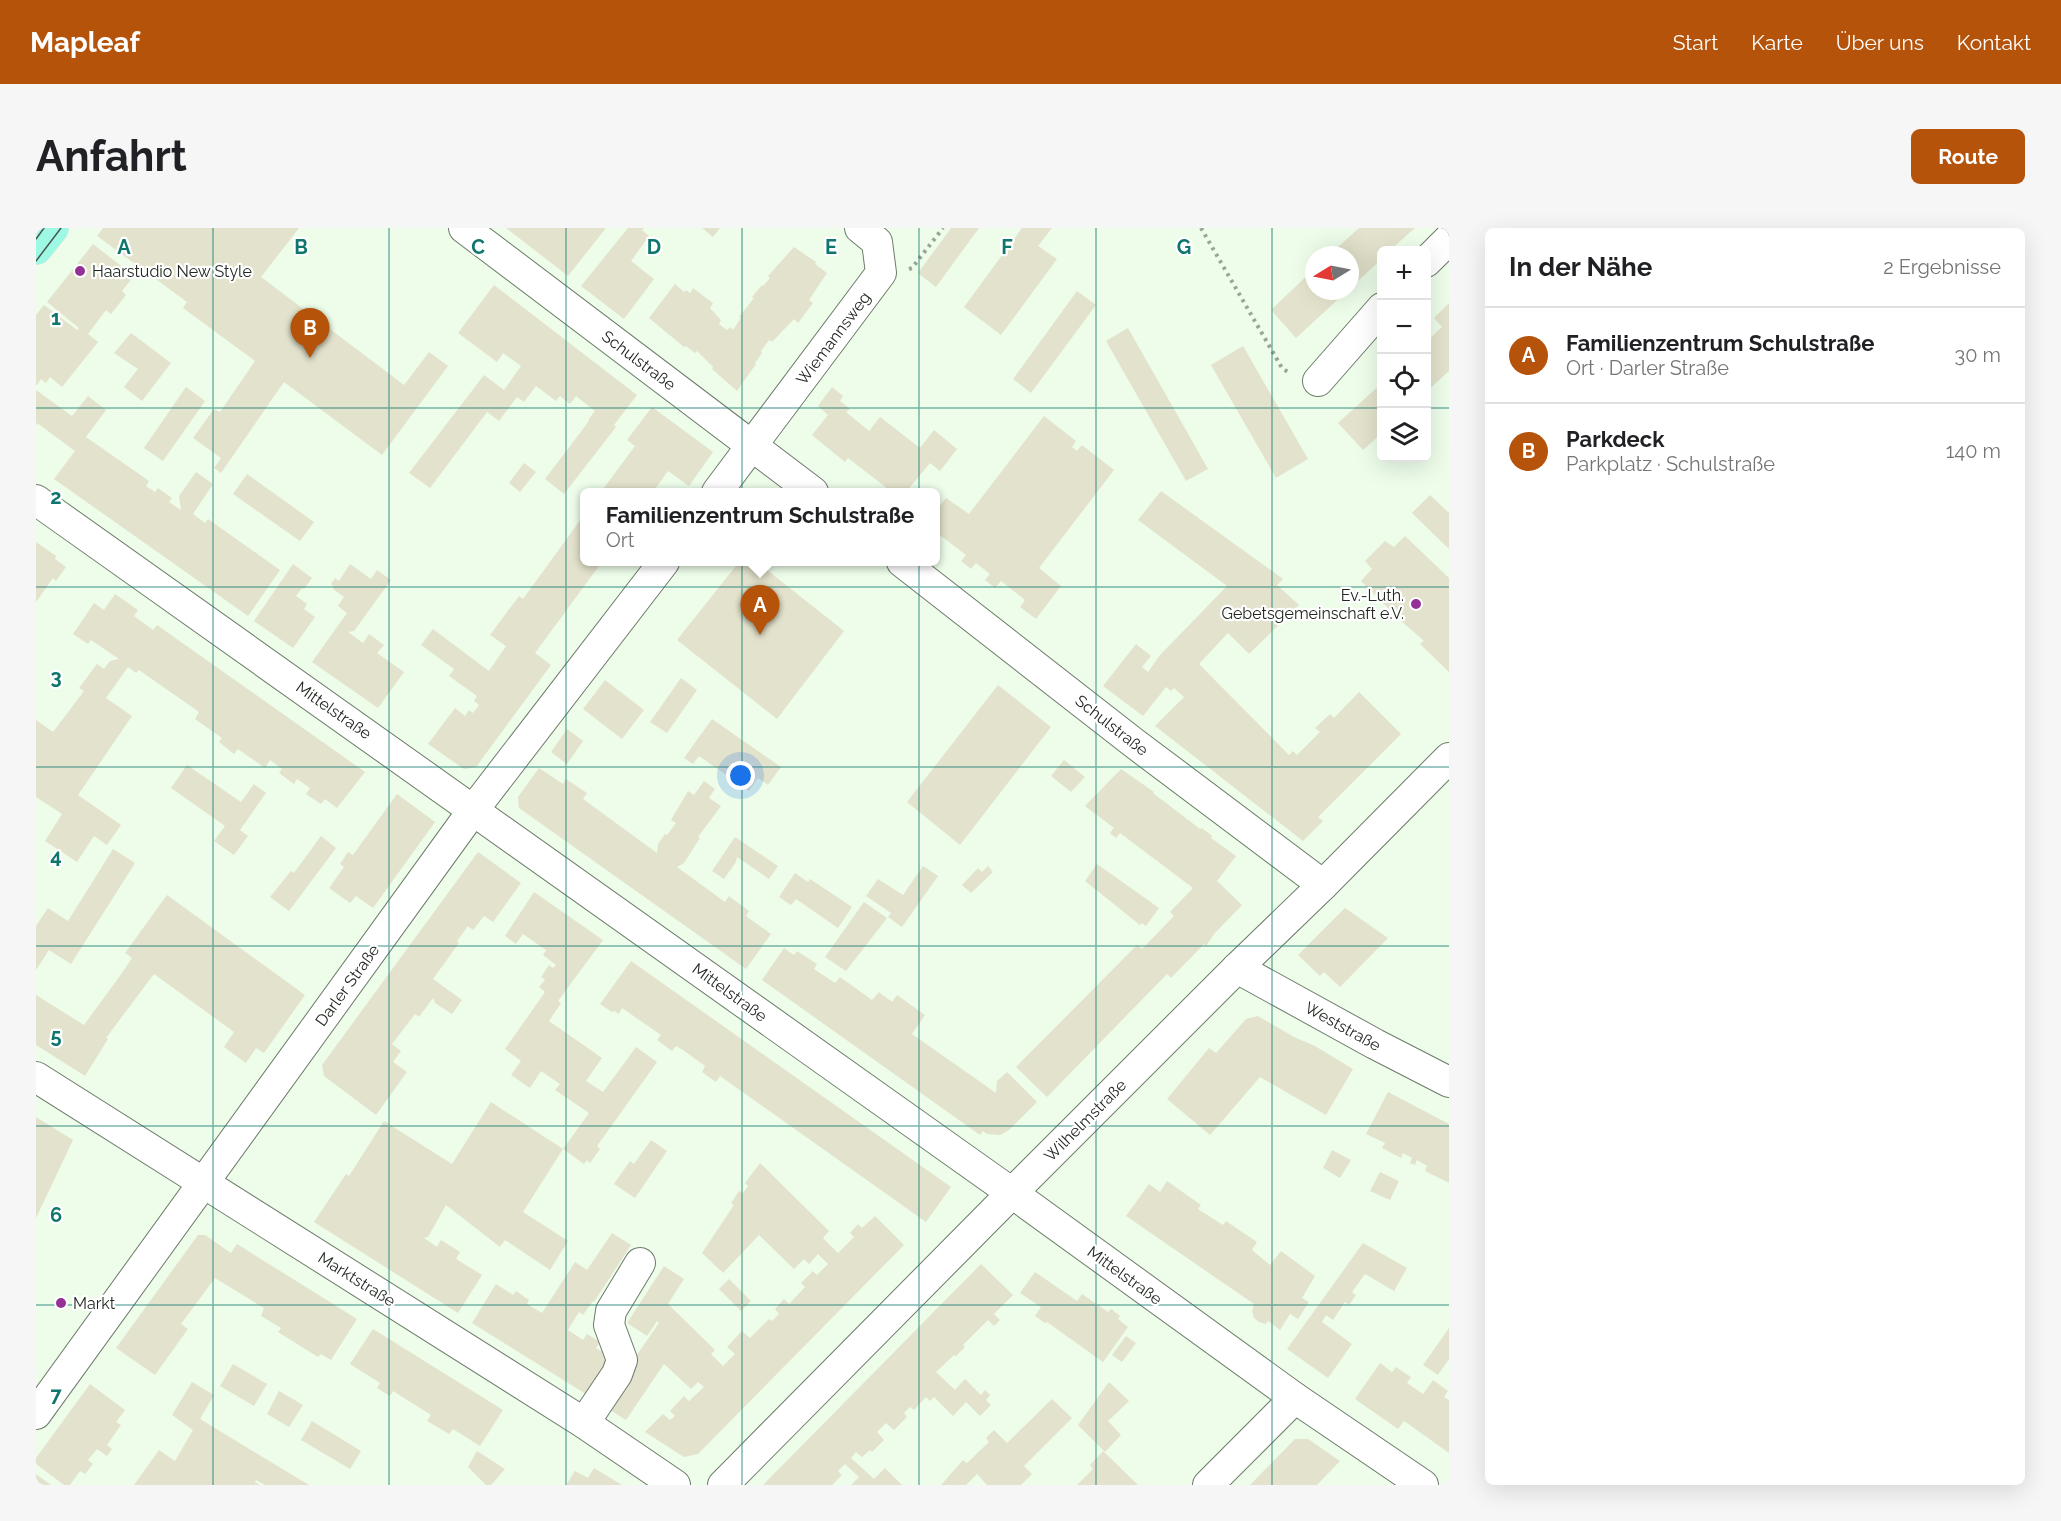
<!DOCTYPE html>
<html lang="de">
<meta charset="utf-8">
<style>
body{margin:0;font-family:Raleway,sans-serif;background:#f6f6f6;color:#202124}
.controls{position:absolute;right:18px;top:18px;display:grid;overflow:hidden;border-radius:9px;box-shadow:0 6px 24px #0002}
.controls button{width:54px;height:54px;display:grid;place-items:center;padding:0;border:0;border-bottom:2px solid #e0e0e0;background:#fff;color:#202124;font:30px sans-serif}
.compass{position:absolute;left:1269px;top:18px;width:54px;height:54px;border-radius:50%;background:#fff;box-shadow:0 6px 24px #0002;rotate:260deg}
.you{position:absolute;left:705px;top:548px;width:21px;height:21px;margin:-15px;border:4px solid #fff;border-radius:50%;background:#1a73e8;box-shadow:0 0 0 9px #1a73e833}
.badge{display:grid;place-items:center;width:39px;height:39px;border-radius:50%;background:#b45309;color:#fff;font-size:20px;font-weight:700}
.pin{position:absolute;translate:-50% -50px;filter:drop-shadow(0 2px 3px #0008)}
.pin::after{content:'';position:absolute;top:32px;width:21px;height:18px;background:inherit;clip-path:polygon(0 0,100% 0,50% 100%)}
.popup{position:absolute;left:544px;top:260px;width:360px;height:78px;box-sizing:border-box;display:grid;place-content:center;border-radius:9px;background:#fff;filter:drop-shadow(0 2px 4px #0005);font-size:20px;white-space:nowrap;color:#757577}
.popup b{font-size:22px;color:#202124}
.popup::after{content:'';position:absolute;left:50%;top:100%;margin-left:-12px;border:12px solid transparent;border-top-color:#fff}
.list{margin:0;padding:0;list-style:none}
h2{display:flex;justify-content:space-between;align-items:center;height:78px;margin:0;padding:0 24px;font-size:26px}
h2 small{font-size:20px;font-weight:400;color:#757577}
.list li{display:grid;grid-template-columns:39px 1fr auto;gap:18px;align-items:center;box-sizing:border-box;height:96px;padding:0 24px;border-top:2px solid #e0e0e0}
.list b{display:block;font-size:22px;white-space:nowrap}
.list p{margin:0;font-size:20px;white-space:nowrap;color:#757577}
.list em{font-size:20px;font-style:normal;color:#757577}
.icon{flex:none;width:33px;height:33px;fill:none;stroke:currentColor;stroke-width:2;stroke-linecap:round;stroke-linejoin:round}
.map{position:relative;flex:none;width:1413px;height:1257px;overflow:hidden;border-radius:9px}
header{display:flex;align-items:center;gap:36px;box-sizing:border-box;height:84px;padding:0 30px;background:#b45309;color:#fff}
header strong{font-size:28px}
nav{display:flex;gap:33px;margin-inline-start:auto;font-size:21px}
.intro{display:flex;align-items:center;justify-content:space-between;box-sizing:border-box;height:144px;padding:0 36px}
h1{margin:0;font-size:42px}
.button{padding:15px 27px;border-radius:9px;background:#b45309;color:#fff;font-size:21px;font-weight:700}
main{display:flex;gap:36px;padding:0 36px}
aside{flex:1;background:#fff;border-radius:9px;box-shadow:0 6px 24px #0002}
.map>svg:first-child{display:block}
.building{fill:#e3e2cc}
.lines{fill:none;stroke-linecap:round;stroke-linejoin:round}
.minor-casing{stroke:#6d7b6a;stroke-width:32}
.major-casing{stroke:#e4e5e4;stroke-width:34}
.path{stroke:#99a597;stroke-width:4;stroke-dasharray:3 4.5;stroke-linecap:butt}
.minor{stroke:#fff;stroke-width:30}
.major{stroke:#9df9e3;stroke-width:33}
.tram{stroke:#4c544b;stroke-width:1.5}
.grid{fill:none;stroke:#0f766e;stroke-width:1.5;stroke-opacity:0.55}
.poi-dot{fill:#943197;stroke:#fff;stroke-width:2}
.labels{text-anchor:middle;stroke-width:4.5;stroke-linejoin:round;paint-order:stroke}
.poi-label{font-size:16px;fill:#222821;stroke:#fff;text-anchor:start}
.street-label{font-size:16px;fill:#222821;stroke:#fff}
.grid-label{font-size:20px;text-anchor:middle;font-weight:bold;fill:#0f766e;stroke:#fff;stroke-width:4.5;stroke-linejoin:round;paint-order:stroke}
</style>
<header>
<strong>Mapleaf</strong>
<nav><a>Start</a><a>Karte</a><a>Über uns</a><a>Kontakt</a></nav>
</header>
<div class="intro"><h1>Anfahrt</h1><a class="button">Route</a></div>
<main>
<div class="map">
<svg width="1413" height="1257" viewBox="0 0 1413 1257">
<rect width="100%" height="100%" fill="#edfdea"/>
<!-- building -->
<g class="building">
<polygon points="67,0 263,0 225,49 368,157 393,124 412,138 346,227 248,154 185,245 178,240 185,230 157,210 178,181 184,184 219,133 147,80 151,74 61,8"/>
<polygon points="470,0 570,0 532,48"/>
<polygon points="592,0 608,0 606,2 613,8 595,33 618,51 588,91 545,58"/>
<polygon points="666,0 684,0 677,9"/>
<polygon points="915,0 943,0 900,59 882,45"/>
<polygon points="986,0 1016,0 1002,18 1021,31 965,107 928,79"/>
<polygon points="1323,0 1379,0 1354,22 1346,22 1346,31 1314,60 1314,27 1293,27"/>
<polygon points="57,16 98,48 86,63 90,67 75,86 70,82 52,106 62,114 26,159 14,149 10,155 5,151 0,158 0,87 8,77 41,102 43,100 11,74"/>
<polygon points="758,19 780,34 779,36 791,45 773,72 777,75 762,95 758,91 736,114 733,112 725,123 726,125 719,135 720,136 701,163 676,141 677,139 661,123 659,125 650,118 648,119 613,90 639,56 648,64 650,62 654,65 657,60 677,75 674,80 685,92 683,96 691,102 694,99 697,102 705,90 703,89 718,70 716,69 726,57 727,58 734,50 732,48"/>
<polygon points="1278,41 1278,63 1311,63 1260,110 1235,82"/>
<polygon points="458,57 601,167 578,197 580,199 528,266 509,251 553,193 552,192 559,183 540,168 534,176 524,168 520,173 500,158 488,174 481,169 463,193 451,184 394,260 373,245 448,147 468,162 485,138 467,125 461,134 422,105"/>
<polygon points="1041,63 1060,77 995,165 977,151"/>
<polygon points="1413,75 1413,143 1390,164 1390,114 1406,99 1398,90"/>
<polygon points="1092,100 1172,241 1150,253 1070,113"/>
<polygon points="95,105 135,135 106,173 88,159 102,141 78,125"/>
<polygon points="1207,118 1272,231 1240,250 1175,137"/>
<polygon points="1346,155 1346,205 1327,222 1302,195"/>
<polygon points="150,159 169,173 127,233 108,220"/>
<polygon points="796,159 807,168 804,173 814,181 810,184 833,203 844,189 884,220 898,202 921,221 904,243 894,235 870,264 856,264 812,230 809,234 776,207 792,187 782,178"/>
<polygon points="0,162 36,188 52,168 70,182 50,209 113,253 110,258 119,264 122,260 136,270 133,274 145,282 143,268 160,244 177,256 157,286 169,295 172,291 244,342 212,388 18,251 39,223 1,195 0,197"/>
<polygon points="616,179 677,224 653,258 632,243 617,264 565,264 599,218 591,212"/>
<polygon points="1008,188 1040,213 1036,219 1041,223 1046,217 1078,242 1003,340 1025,358 1000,391 984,379 989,372 965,353 959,360 949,352 954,346 940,335 935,341 925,333 930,327 905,308 900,315 900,283 910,270 933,286"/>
<polygon points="488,235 500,244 484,264 473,255"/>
<polygon points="211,246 278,294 264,313 197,266"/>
<polygon points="1125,263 1247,351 1241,357 1263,377 1213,426 1192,405 1163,436 1253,527 1257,523 1261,527 1284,504 1279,500 1294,486 1298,490 1323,464 1365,506 1282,589 1287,593 1267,613 1119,498 1148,469 1138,460 1135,463 1130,459 1107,488 1067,458 1100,416 1115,428 1106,439 1112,444 1124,427 1191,358 1102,292"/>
<polygon points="1394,267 1413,285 1413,321 1376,285"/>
<polygon points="548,287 548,334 566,334 499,425 515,437 440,539 428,541 392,516 419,480 429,488 433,482 437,485 443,477 438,473 441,468 413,448 418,441 385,417 397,401 453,443 470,418 454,407 483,368 487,371"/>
<polygon points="1369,308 1413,350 1413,444 1384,416 1388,413 1364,392 1325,353 1336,341 1329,333 1349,313 1358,319"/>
<polygon points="0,314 20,328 19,331 30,339 20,353 17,350 0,374"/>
<polygon points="703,334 721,334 808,403 741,491 641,412"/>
<polygon points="257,336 276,350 268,361 266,360 260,368 271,376 268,381 279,389 257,420 218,393"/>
<polygon points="314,336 335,351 341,342 355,352 318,403 312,404 327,415 333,406 348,417 341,425 368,444 342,480 276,434 311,385 302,378 308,369 297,361 298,359 295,356 299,350 303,353"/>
<polygon points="79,366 102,382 98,388 117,402 121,397 329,544 301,580 289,571 285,576 270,566 274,560 261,551 258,556 243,545 246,541 234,532 229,540 202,521 198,526 183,514 186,510 159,491 163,484 103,442 100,445 92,439 70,470 96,488 42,567 85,597 71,617 58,608 41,634 9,613 26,586 0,569 0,492 17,504 48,463 43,460 61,436 68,441 74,433 83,431 55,412 52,416 37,406 58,375 68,382"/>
<polygon points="645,450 661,462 631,505 614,494"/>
<polygon points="569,452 608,482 586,511 547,481"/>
<polygon points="962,457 1015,499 924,617 871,574"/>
<polygon points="676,491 745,539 732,557 722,550 713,563 663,528 657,536 648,530"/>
<polygon points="531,501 547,513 531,536 515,524"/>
<polygon points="1028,532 1049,549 1035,564 1015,548"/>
<polygon points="151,537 205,574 218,556 230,565 204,602 212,608 198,627 178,613 189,598 135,560"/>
<polygon points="503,540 527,556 530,551 551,565 547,571 621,625 622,616 629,606 631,607 640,595 635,592 652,563 658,567 668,553 679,561 673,570 685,578 662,609 664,610 648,635 641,639 689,674 693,668 713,683 710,688 735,706 710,741 483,580 482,569"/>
<polygon points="1085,541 1118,564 1117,565 1164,601 1166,600 1176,608 1175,610 1200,628 1181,653 1206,677 1178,706 1170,718 1168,716 1135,750 1131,746 1011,869 980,839 1101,717 1106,721 1138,688 1134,684 1157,660 1084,605 1080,610 1074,605 1078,600 1049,578"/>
<polygon points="361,566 399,594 337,680 320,668 314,675 293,660 308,639 304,636 312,624 317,627"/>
<polygon points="285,608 300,620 253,683 234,669 255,643 258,645"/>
<polygon points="699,609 742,638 733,651 701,629 700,634 688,651 676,643"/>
<polygon points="77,621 99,635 35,736 13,722 0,742 0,698 12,680 32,693"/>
<polygon points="442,624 485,655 457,694 448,688 437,702 432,698 421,713 423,715 397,751 426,772 416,786 399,775 397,770 383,789 379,786 356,816 365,823 357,834 371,844 340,887 288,848 286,837"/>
<polygon points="1061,636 1123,680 1110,698 1106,695 1104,697 1049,653"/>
<polygon points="887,638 902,648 866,699 852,689 855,685 830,668 842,651 867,667"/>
<polygon points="952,638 957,644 935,665 926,657 942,640 946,644"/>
<polygon points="759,645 772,654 774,651 816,679 802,700 760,671 755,677 743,669"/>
<polygon points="498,664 567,712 522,773 525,775 513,793 566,830 550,853 567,864 600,819 621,834 561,918 564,921 554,935 551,932 548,936 527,921 553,885 519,862 524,856 505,843 494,860 475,847 485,833 469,821 509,764 503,759 509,752 505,749 513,737 517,740 520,737 507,727 510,722 487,706 480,716 469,708"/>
<polygon points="131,667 269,767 228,825 220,820 210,835 188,819 198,804 118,746 70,810 72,811 49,848 0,817 0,767 48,797 86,745 96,730 89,725"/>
<polygon points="828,674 851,690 810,743 789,729"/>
<polygon points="1309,680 1352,710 1304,759 1288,744 1284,748 1262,727"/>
<polygon points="748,720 758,727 761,723 781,736 778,741 799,755 804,749 836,772 843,764 856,774 861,767 889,787 876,806 960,865 961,853 971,844 1001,874 973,902 964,907 951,906 947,903 944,907 726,752"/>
<polygon points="595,733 915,959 890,994 684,848 680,854 666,844 669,838 647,822 640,818 636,823 621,812 625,807 586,780 583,786 578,783 576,784 564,776"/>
<polygon points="1222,788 1258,809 1279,818 1317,841 1290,887 1224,849 1174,907 1131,871 1173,820 1180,825 1210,791"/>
<polygon points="1352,864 1413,896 1413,955 1389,943 1391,938 1381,932 1379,937 1374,935 1376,930 1367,925 1365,930 1346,920 1349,915 1330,906"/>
<polygon points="455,874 527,921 487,984 532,1013 514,1042 469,1012 464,1019 410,977 392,1009 388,1010 401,1019 405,1012 424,1024 420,1031 446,1047 422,1085 278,994 310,946 313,948 348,893 416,936"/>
<polygon points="0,889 37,912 0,990"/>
<polygon points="615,912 631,923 599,970 578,956 594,933 598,936"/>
<polygon points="1296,922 1315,932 1304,950 1287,940"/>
<polygon points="724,935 793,1003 787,1010 802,1025 818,1009 814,1005 822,996 826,1000 839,988 868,1017 662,1226 648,1229 609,1204 627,1186 634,1192 639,1188 634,1183 648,1168 653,1173 668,1159 662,1154 655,1161 628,1136 590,1192 566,1177 623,1095 621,1093 611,1108 591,1095 628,1038 648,1051 632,1076 679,1122 675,1126 687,1138 699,1126 691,1119 706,1103 714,1110 733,1091 736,1093 743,1086 739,1081 748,1071 753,1076 769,1059 765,1055 777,1043 781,1047 792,1036 782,1026 773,1036 768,1031 758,1041 723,1007 687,1045 666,1025 698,977 695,975 703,963 707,965 712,958 709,955"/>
<polygon points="1344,944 1363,953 1354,972 1334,963"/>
<polygon points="1131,953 1165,977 1162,981 1187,997 1190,993 1221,1014 1216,1022 1234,1037 1245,1023 1279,1048 1266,1070 1273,1074 1262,1091 1254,1086 1244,1102 1232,1093 1230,1096 1223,1094 1218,1090 1216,1083 1218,1076 1090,988 1113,956 1124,964"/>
<polygon points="576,1005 595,1017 558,1074 557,1073 547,1087 543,1084 532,1102 547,1112 551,1106 564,1114 560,1120 577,1130 553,1168 436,1095 460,1056 477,1067 480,1063 493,1072 491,1076 506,1085 539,1034 551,1042"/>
<polygon points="162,1007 169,1007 195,1025 201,1016 321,1091 295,1132 285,1126 282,1129 242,1104 245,1100 225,1088 228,1080 179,1050 145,1096 152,1101 119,1147 80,1120"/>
<polygon points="1327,1015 1371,1040 1358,1063 1329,1046 1316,1064 1320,1067 1313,1077 1309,1074 1297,1092 1290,1087 1286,1094 1316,1116 1292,1150 1251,1121"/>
<polygon points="945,1036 977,1067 958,1086 964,1092 958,1098 952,1092 927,1117 929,1119 920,1128 918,1127 900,1144 919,1162 929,1151 945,1167 949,1162 954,1167 950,1172 955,1177 944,1188 930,1174 917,1188 898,1169 894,1173 890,1169 878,1182 874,1179 868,1185 871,1189 858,1202 850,1195 841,1204 848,1212 836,1224 834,1222 826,1229 820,1224 815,1230 838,1251 849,1240 866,1257 815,1257 823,1249 809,1236 802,1243 806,1247 796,1257 727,1257"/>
<polygon points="999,1044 1041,1073 1046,1066 1072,1084 1075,1081 1084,1088 1082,1091 1092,1099 1067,1134 1011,1094 1009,1095 999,1088 1005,1079 984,1065"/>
<polygon points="693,1051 715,1073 705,1083 683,1061"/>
<polygon points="1413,1100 1413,1131 1402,1147 1387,1137"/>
<polygon points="337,1101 467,1182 444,1218 417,1201 413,1206 391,1193 395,1187 357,1163 354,1168 341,1160 344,1155 314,1136"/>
<polygon points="1090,1108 1100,1115 1086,1134 1076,1127"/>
<polygon points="1344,1135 1356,1144 1360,1139 1375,1149 1371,1155 1387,1166 1397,1152 1412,1163 1408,1169 1413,1172 1413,1225 1368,1193 1362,1201 1319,1171"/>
<polygon points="197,1136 231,1156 218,1178 184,1158"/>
<polygon points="156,1154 178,1167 164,1191 273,1257 229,1257 220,1252 219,1254 224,1257 98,1257 123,1222 139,1233 157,1202 136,1187"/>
<polygon points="1073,1154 1093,1173 1072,1193 1085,1207 1069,1224 1042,1197"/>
<polygon points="54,1156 89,1182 80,1194 85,1197 71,1217 76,1221 71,1228 61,1221 52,1232 57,1236 49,1246 44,1243 34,1257 28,1257 0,1236 0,1230"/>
<polygon points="243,1163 267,1177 253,1199 231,1186"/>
<polygon points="1016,1171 1036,1190 988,1238 996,1246 985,1257 951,1257 941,1246 930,1257 905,1257 927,1232 931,1235 953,1214 950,1210 958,1202 971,1215"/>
<polygon points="276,1193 325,1223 314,1241 265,1212"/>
<polygon points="1259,1211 1272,1211 1304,1233 1281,1257 1214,1257"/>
<polygon points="441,1223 469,1241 455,1257 450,1257 432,1239"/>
<polygon points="1067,1223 1102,1257 1041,1257 1057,1241 1054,1237"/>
<polygon points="558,1240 586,1257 530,1257 539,1243 552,1250"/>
<polygon points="0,1246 15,1257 0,1257"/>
</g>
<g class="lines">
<!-- minor casing -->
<g class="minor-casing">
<g id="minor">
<polyline points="428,0 777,264"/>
<polyline points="1390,34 1413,11"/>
<polyline points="1282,153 1346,80"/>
<polyline points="681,264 845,45 841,14 824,0"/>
<polyline points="0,272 976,965 1259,1170 1387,1257"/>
<polyline points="866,334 1098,515 1287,657"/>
<polyline points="1201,740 1339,816 1413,854"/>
<polyline points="0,849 548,1195 639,1257"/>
<polyline points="0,1186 438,581 628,334"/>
<polyline points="548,1195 581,1146 586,1132 573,1097 575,1083 604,1035"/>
<polyline points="687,1257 976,965 1201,740 1287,657 1413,530"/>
<polyline points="1172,1257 1259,1170"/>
</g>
</g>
<!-- major casing -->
<g class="major-casing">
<polyline id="major" points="0,20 16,0"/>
</g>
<!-- path -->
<g class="path">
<polyline points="1165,0 1246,140 1255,146"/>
<polyline points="873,41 876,40 907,0"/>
</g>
<!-- minor -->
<use href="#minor" class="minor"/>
<!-- major -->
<use href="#major" class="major"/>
<!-- tram -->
<g class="tram">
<polyline points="0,11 8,0"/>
<polyline points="0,33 25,0"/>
</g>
</g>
<!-- grid -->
<path class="grid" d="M177 0V1257M353 0V1257M530 0V1257M706 0V1257M883 0V1257M1060 0V1257M1236 0V1257M0 180H1346M1390 180H1413M0 359H1413M0 539H1413M0 718H1413M0 898H1413M0 1077H1413"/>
<!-- markers -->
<g class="poi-dot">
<circle cx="44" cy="43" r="6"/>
<circle cx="1380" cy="376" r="6"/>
<circle cx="25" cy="1075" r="6"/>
</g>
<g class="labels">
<!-- poi labels -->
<g class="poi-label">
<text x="56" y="49">Haarstudio New Style</text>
<text x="1368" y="373" text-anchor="end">Ev.-Luth.<tspan x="1368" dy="18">Gebetsgemeinschaft e.V.</tspan></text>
<text x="37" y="1081">Markt</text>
</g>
<!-- street labels -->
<g class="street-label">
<text transform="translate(797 110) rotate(-53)" y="6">Wiemannsweg</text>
<text transform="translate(603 132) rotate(37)" y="6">Schulstraße</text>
<text transform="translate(298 482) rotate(35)" y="6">Mittelstraße</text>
<text transform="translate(1076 497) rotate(38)" y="6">Schulstraße</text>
<text transform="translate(311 757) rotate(-54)" y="6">Darler Straße</text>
<text transform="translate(694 764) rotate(36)" y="6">Mittelstraße</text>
<text transform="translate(1307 798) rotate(29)" y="6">Weststraße</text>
<text transform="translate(1049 892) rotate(-45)" y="6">Wilhelmstraße</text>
<text transform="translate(1089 1047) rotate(36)" y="6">Mittelstraße</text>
<text transform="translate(321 1051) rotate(32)" y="6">Marktstraße</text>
</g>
</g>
<g class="grid-label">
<text x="88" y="26">A</text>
<text x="265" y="26">B</text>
<text x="442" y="26">C</text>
<text x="618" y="26">D</text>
<text x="795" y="26">E</text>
<text x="971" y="26">F</text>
<text x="1148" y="26">G</text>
<text x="20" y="97">1</text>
<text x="20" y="276">2</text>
<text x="20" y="456">3</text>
<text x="20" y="635">4</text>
<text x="20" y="815">5</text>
<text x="20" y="994">6</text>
<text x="20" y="1174">7</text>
</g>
</svg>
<div class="controls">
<button>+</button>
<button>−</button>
<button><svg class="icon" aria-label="locate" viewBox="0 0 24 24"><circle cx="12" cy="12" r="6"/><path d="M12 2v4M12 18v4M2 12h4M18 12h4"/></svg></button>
<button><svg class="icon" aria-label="layers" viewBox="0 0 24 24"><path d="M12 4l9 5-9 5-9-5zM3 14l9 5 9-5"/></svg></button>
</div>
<svg class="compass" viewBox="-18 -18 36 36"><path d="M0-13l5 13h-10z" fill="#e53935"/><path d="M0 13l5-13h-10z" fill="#757577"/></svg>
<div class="you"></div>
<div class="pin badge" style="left:724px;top:407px">A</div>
<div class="popup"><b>Familienzentrum Schulstraße</b>Ort</div>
<div class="pin badge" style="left:274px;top:130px">B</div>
</div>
<aside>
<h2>In der Nähe<small>2 Ergebnisse</small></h2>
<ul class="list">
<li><span class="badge">A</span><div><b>Familienzentrum Schulstraße</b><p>Ort · Darler Straße</p></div><em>30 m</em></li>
<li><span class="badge">B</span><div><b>Parkdeck</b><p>Parkplatz · Schulstraße</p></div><em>140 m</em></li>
</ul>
</aside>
</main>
